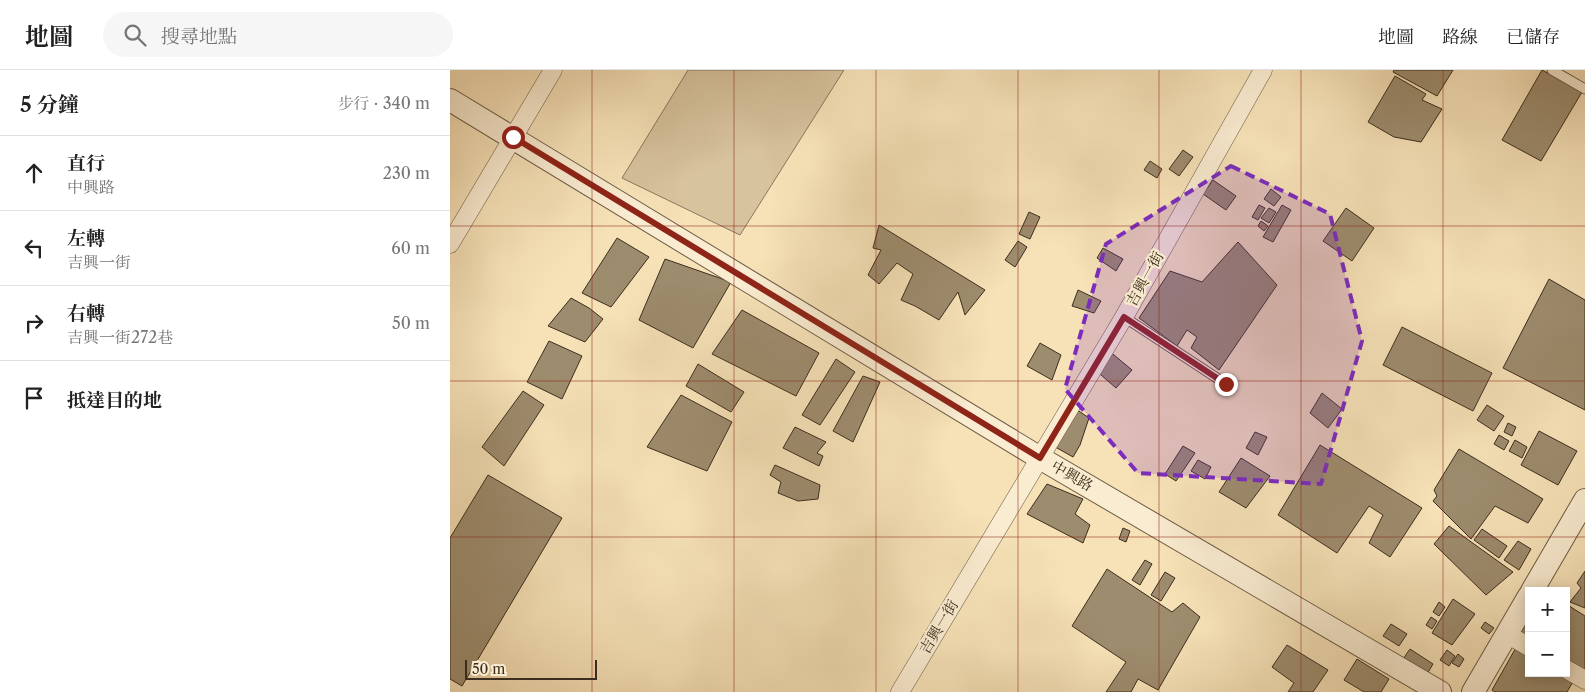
<!DOCTYPE html>
<html lang="zh-TW">
<meta charset="utf-8">
<style>
body{margin:0;font-family:"Libre Caslon Text","Noto Serif TC",serif;background:#f6f6f6;color:#222}
.controls{position:absolute;right:15px;bottom:15px;display:grid;overflow:hidden;border-radius:0px;box-shadow:0 2px 12px #0003}
.controls button{width:45px;height:45px;display:grid;place-items:center;padding:0;border:0;border-bottom:1px solid #e0e0e0;background:#fff;color:#222;font:25px sans-serif}
.scale{position:absolute;left:15px;bottom:12px;width:132px;box-sizing:border-box;padding-left:5px;border:2px solid #3c2e1e;border-top:0;font-size:14px;line-height:18px;white-space:nowrap;color:#3c2e1e;-webkit-text-stroke:4px #faecd1;paint-order:stroke}
.stop{position:absolute;width:15px;height:15px;margin:-11px;border:4px solid #8f2418;border-radius:50%;background:#fff}
.stop.end{background:#8f2418;border-color:#fff;box-shadow:0 1px 5px #0008}
.list{margin:0;padding:0;list-style:none}
h2{display:flex;justify-content:space-between;align-items:center;height:65px;margin:0;padding:0 20px;font-size:21px}
h2 small{font-size:16px;font-weight:400;color:#767676}
.list li{display:grid;grid-template-columns:32px 1fr auto;gap:15px;align-items:center;box-sizing:border-box;height:75px;padding:0 20px;border-top:1px solid #e0e0e0}
.list b{display:block;font-size:19px;white-space:nowrap}
.list p{margin:0;font-size:16px;white-space:nowrap;color:#767676}
.list em{font-size:16px;font-style:normal;color:#767676}
.icon{flex:none;width:28px;height:28px;fill:none;stroke:currentColor;stroke-width:2;stroke-linecap:round;stroke-linejoin:round}
.map{position:relative;flex:none;width:1135px;height:622px;overflow:hidden}
header{display:flex;align-items:center;gap:30px;box-sizing:border-box;height:70px;padding:0 25px;background:#fff;border-bottom:1px solid #e0e0e0}
header strong{font-size:24px}
nav{display:flex;gap:28px;margin-inline-start:auto;font-size:18px}
.search{width:350px;height:45px;background:#f6f6f6;display:flex;align-items:center;gap:12px;box-sizing:border-box;padding:0 18px;border-radius:28px;color:#767676;font-size:19px}
main{display:flex}
aside{flex:1;background:#fff}
.map>svg:first-child{display:block}
.green{fill:#d7c39e;stroke:#8a785e}
.building{fill:#9d8c6e;stroke:#3c2e1e}
.lines{fill:none;stroke-linecap:round;stroke-linejoin:round}
.service-casing{stroke:#6b5b44;stroke-width:11}
.minor-casing{stroke:#6b5b44;stroke-width:19}
.tertiary-casing{stroke:#6b5b44;stroke-width:24}
.service{stroke:#faecd1;stroke-width:9}
.minor{stroke:#faecd1;stroke-width:18}
.tertiary{stroke:#faecd1;stroke-width:22}
.route{stroke:#8f2418;stroke-width:6}
.marked{fill:#7b2cbf;fill-opacity:0.2;stroke:#7b2cbf;stroke-width:4;stroke-dasharray:10 6;stroke-linejoin:round}
.grid{fill:none;stroke:#8f2418;stroke-width:1;stroke-opacity:0.55}
.labels{text-anchor:middle;stroke-width:4.5;stroke-linejoin:round;paint-order:stroke}
.street-label{font-size:15px;fill:#3c2e1e;stroke:#faecd1}
</style>
<header>
<strong>地圖</strong>
<div class="search"><svg class="icon" aria-label="search" viewBox="0 0 24 24"><circle cx="10" cy="10" r="6"/><path d="M15 15l6 6"/></svg>搜尋地點</div>
<nav><a>地圖</a><a>路線</a><a>已儲存</a></nav>
</header>
<main>
<aside>
<h2>5 分鐘<small>步行 · 340 m</small></h2>
<ul class="list">
<li><svg class="icon" aria-label="ahead" viewBox="0 0 24 24"><path d="M12 20V5M6 11l6-6 6 6"/></svg><div><b>直行</b><p>中興路</p></div><em>230 m</em></li>
<li><svg class="icon" aria-label="left" viewBox="0 0 24 24"><path d="M17 20v-9H6M10 6l-5 5 5 5"/></svg><div><b>左轉</b><p>吉興一街</p></div><em>60 m</em></li>
<li><svg class="icon" aria-label="right" viewBox="0 0 24 24"><path d="M7 20v-9h11M14 6l5 5-5 5"/></svg><div><b>右轉</b><p>吉興一街272巷</p></div><em>50 m</em></li>
<li><svg class="icon" aria-label="arrive" viewBox="0 0 24 24"><path d="M6 21V4h12l-3 4 3 4H6"/></svg><div><b>抵達目的地</b></div></li>
</ul>
</aside>
<div class="map">
<svg width="1135" height="622" viewBox="0 0 1135 622">
<rect width="100%" height="100%" fill="#f7e2b8"/>
<filter id="stains"><feTurbulence type="fractalNoise" baseFrequency=".004" numOctaves="4"/><feColorMatrix values="0 0 0 0 .2 0 0 0 0 .09 0 0 0 0 .02 0 0 0 .5 -.17"/></filter>
<radialGradient id="worn" r=".72"><stop offset=".6" stop-color="#630" stop-opacity="0"/><stop offset="1" stop-color="#630" stop-opacity=".3"/></radialGradient>
<!-- green -->
<polygon class="green" points="238,0 394,0 290,165 172,108"/>
<!-- building -->
<g class="building">
<polygon points="944,0 1003,0 987,26 943,2"/>
<polygon points="1092,0 1132,22 1091,91 1052,70"/>
<polygon points="945,6 976,24 972,30 992,39 971,72 944,67 918,52"/>
<polygon points="733,80 743,87 729,106 719,99"/>
<polygon points="700,91 712,99 707,108 694,100"/>
<polygon points="763,110 786,126 776,140 753,124"/>
<polygon points="821,119 831,127 824,136 814,129"/>
<polygon points="809,135 815,138 808,150 802,147"/>
<polygon points="832,135 841,140 823,172 813,167"/>
<polygon points="819,138 826,142 819,153 811,148"/>
<polygon points="896,138 924,158 902,191 873,171"/>
<polygon points="579,142 590,147 580,169 569,164"/>
<polygon points="811,151 818,156 814,161 808,156"/>
<polygon points="429,155 535,220 515,245 508,222 489,250 465,236 451,230 463,204 447,193 429,214 418,205 431,180 423,178"/>
<polygon points="167,168 199,187 161,237 132,223"/>
<polygon points="568,171 577,177 565,197 555,190"/>
<polygon points="788,172 827,215 769,300 741,278 747,267 737,260 727,276 689,248 720,201 752,212"/>
<polygon points="653,178 673,189 666,201 647,188"/>
<polygon points="215,189 281,212 243,278 189,250"/>
<polygon points="1099,209 1135,230 1135,340 1053,298"/>
<polygon points="628,220 651,231 644,243 622,236"/>
<polygon points="121,228 139,238 153,249 135,272 98,256"/>
<polygon points="292,240 369,283 346,326 262,284"/>
<polygon points="952,257 1042,303 1023,341 933,295"/>
<polygon points="99,271 132,286 112,329 77,312"/>
<polygon points="590,273 611,285 602,310 577,296"/>
<polygon points="658,280 682,300 666,318 643,298"/>
<polygon points="386,289 405,302 370,355 352,345"/>
<polygon points="248,294 294,322 281,342 236,316"/>
<polygon points="413,306 430,312 403,372 383,361"/>
<polygon points="73,321 94,335 54,396 32,377"/>
<polygon points="872,323 892,339 878,358 860,343"/>
<polygon points="231,325 282,352 257,401 197,377"/>
<polygon points="1037,335 1054,346 1044,361 1027,350"/>
<polygon points="623,337 639,348 630,375 623,387 600,374"/>
<polygon points="1058,353 1066,357 1062,366 1054,362"/>
<polygon points="345,357 376,372 367,383 373,386 369,396 333,378"/>
<polygon points="1089,361 1127,381 1108,415 1071,395"/>
<polygon points="805,362 817,367 808,385 796,378"/>
<polygon points="1049,365 1059,371 1054,380 1044,374"/>
<polygon points="1065,370 1077,377 1072,388 1059,381"/>
<polygon points="870,375 972,438 940,487 919,473 933,445 919,436 887,483 828,445"/>
<polygon points="733,376 745,383 726,411 715,404"/>
<polygon points="1009,379 1093,429 1078,453 1045,436 1021,469 983,431 987,426 984,420"/>
<polygon points="791,388 820,406 796,438 769,422"/>
<polygon points="748,390 761,397 755,409 741,401"/>
<polygon points="325,395 370,415 368,429 348,431 328,423 331,412 320,405"/>
<polygon points="38,405 112,448 12,616 0,609 0,468"/>
<polygon points="597,414 633,429 625,444 640,455 633,473 577,444"/>
<polygon points="999,456 1063,502 1036,525 984,474"/>
<polygon points="673,458 680,461 676,472 669,469"/>
<polygon points="1032,459 1057,476 1049,488 1024,470"/>
<polygon points="1068,471 1081,479 1069,500 1054,490"/>
<polygon points="695,490 702,494 690,515 682,510"/>
<polygon points="657,499 722,542 733,533 750,547 708,620 688,609 681,622 656,622 676,592 622,556"/>
<polygon points="1135,501 1135,538 1120,532 1131,518 1127,513"/>
<polygon points="715,502 725,508 711,531 701,525"/>
<polygon points="1003,529 1025,544 1002,575 982,563"/>
<polygon points="989,532 995,537 989,546 983,542"/>
<polygon points="1116,534 1135,546 1135,601 1116,590"/>
<polygon points="981,547 987,551 982,559 976,555"/>
<polygon points="1079,550 1079,568 1070,563"/>
<polygon points="1035,552 1044,558 1039,564 1031,558"/>
<polygon points="941,554 957,564 949,576 933,566"/>
<polygon points="1068,574 1079,580 1079,603 1116,603 1125,608 1117,622 1045,622 1042,620"/>
<polygon points="837,575 878,600 863,622 838,622 844,613 822,597"/>
<polygon points="960,579 983,594 977,604 953,589"/>
<polygon points="997,580 1005,586 999,596 990,590"/>
<polygon points="1008,584 1014,589 1009,597 1002,593"/>
<polygon points="907,589 939,609 931,622 914,622 894,610"/>
</g>
<g class="lines">
<!-- service casing -->
<g class="service-casing">
<g id="service">
<polyline points="1102,0 1135,19"/>
<polyline points="674,247 776,314"/>
</g>
</g>
<!-- minor casing -->
<g class="minor-casing">
<g id="minor">
<polyline points="0,174 103,0"/>
<polyline points="1057,564 1079,577"/>
<polyline points="1116,599 1135,610"/>
<polyline points="450,622 674,247 813,0"/>
</g>
</g>
<!-- tertiary casing -->
<g class="tertiary-casing">
<g id="tertiary">
<polyline points="0,30 590,388 990,622"/>
<polyline points="1082,521 1135,430"/>
<polyline points="1023,622 1079,526"/>
</g>
</g>
<!-- service -->
<use href="#service" class="service"/>
<!-- minor -->
<use href="#minor" class="minor"/>
<!-- tertiary -->
<use href="#tertiary" class="tertiary"/>
</g>
<g class="lines">
<!-- route -->
<polyline class="route" points="63,67 590,388 674,247 776,314"/>
</g>
<!-- marked area -->
<path class="marked" d="M781 96 880 144 912 271 871 414 688 403 615 319 656 174Z"/>
<!-- grid -->
<path class="grid" d="M142 0V622M284 0V622M426 0V622M568 0V622M709 0V622M851 0V622M993 0V622M0 156H1135M0 311H1135M0 467H1135"/>
<g class="labels">
<!-- street labels -->
<g class="street-label">
<text transform="translate(695 209) rotate(-61)" y="5">吉興一街</text>
<text transform="translate(622 406) rotate(30)" y="5">中興路</text>
<text transform="translate(489 557) rotate(-59)" y="5">吉興一街</text>
</g>
</g>
<rect width="100%" height="100%" filter="url(#stains)"/>
<rect width="100%" height="100%" fill="url(#worn)"/>
</svg>
<div class="controls">
<button>+</button>
<button>−</button>
</div>
<div class="scale">50 m</div>
<div class="stop" style="left:63px;top:67px"></div>
<div class="stop end" style="left:776px;top:314px"></div>
</div>
</main>
